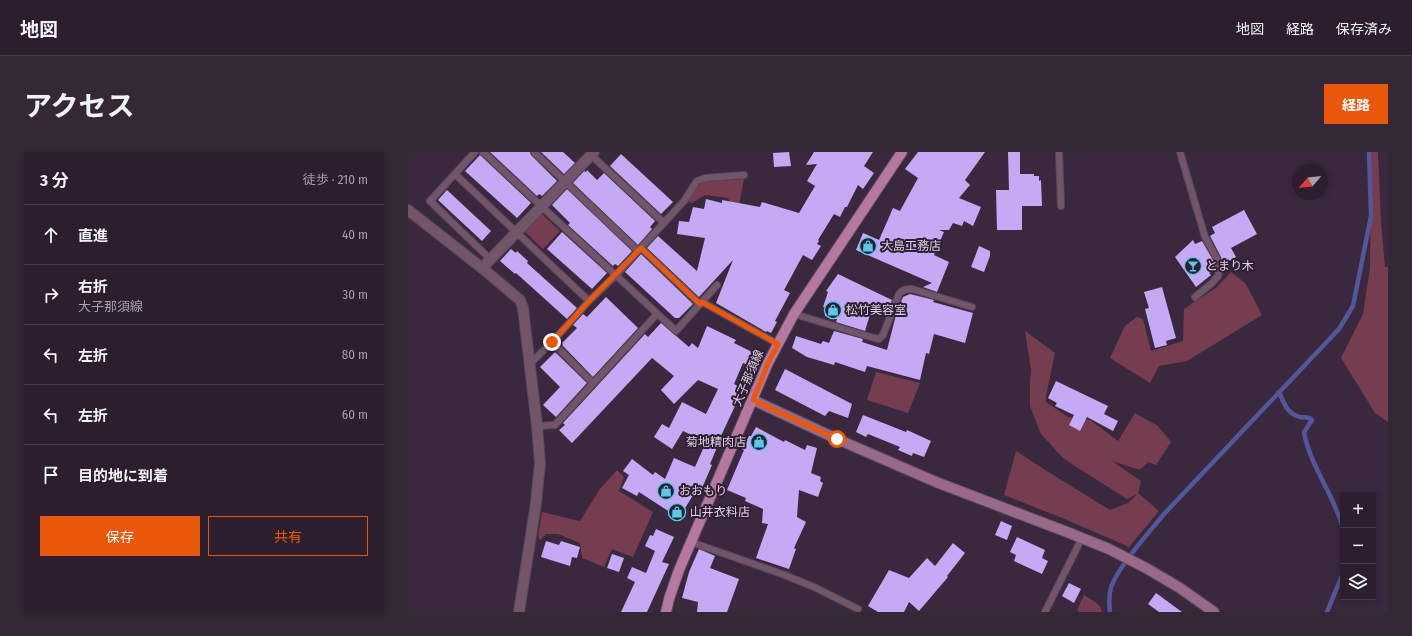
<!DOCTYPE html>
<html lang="ja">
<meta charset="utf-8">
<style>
body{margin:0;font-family:"Fira Sans Condensed","Noto Sans JP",sans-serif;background:#342736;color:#f1f3f6}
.controls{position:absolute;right:12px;bottom:12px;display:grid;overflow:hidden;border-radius:0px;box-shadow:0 2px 6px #0003}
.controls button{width:36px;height:36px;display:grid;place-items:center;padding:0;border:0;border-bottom:1px solid #483c4a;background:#2c1e2e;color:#f1f3f6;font:20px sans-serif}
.compass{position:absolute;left:884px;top:12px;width:36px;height:36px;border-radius:50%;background:#2c1e2e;box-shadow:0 2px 6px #0003;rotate:242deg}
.stop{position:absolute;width:12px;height:12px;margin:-9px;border:3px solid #ea580c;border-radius:50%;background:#fff}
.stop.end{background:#ea580c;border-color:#fff;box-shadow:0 1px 4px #0008}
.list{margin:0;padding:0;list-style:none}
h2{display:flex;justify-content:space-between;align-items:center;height:52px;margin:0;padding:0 16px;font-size:17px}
h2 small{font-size:13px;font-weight:400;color:#a6a2aa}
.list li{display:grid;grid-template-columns:26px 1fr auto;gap:12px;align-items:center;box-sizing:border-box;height:60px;padding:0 16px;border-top:1px solid #483c4a}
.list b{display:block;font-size:15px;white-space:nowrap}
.list p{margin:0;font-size:13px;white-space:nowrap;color:#a6a2aa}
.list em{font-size:13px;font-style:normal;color:#a6a2aa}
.actions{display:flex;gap:8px;padding:12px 16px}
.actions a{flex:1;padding:9px 0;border:1px solid #ea580c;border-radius:0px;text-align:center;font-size:14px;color:#ea580c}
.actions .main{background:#ea580c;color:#fff}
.icon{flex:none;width:22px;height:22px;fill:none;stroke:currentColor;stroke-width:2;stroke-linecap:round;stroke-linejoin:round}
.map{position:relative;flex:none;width:980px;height:460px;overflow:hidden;border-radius:0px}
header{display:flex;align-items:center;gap:24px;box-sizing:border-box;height:56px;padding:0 20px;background:#2c1e2e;border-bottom:1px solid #483c4a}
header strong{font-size:19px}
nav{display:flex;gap:22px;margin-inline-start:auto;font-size:14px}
.intro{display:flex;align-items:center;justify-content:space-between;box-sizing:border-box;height:96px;padding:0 24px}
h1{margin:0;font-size:28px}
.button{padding:10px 18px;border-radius:0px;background:#ea580c;color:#fff;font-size:14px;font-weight:700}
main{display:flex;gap:24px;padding:0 24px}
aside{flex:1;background:#2c1e2e;border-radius:0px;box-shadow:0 2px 6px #0003}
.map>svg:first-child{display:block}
.green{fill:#763d50}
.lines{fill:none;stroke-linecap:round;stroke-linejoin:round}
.stream{stroke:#53569b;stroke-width:4.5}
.building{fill:#c4a9f5}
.lane-casing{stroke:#58475b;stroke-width:8}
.street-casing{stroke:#58475b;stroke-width:12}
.secondary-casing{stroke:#58475b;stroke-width:12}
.primary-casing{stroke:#58475b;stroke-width:12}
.lane{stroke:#735569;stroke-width:6}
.street{stroke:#735569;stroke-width:10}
.secondary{stroke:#996988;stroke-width:10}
.primary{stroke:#b578a1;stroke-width:10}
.route{stroke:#ea580c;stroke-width:5}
.labels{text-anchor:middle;stroke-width:4;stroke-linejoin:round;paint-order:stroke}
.poi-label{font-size:12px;fill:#dfd3e1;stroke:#301e34;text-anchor:start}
.street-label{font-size:12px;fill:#dfd3e1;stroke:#301e34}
</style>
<header>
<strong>地図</strong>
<nav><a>地図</a><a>経路</a><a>保存済み</a></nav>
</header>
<div class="intro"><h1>アクセス</h1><a class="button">経路</a></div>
<main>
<aside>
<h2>3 分<small>徒歩 · 210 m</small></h2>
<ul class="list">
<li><svg class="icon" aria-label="ahead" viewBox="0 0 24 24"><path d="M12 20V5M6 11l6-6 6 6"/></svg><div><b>直進</b></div><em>40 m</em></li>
<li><svg class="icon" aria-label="right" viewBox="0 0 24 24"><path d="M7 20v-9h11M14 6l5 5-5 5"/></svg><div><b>右折</b><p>大子那須線</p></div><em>30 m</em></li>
<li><svg class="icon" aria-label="left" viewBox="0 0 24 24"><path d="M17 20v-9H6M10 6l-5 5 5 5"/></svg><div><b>左折</b></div><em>80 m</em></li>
<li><svg class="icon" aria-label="left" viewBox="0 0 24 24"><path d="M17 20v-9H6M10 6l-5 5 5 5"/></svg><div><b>左折</b></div><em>60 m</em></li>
<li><svg class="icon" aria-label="arrive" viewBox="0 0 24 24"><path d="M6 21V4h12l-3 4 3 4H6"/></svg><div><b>目的地に到着</b></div></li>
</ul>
<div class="actions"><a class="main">保存</a><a>共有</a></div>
</aside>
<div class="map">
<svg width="980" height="460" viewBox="0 0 980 460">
<rect width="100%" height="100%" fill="#3a283e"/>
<!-- green -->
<g class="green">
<polygon points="960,0 970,0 973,70 977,115 980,115 980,270 967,261 933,206 955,162 962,116 963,6"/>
<polygon points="336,27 331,53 322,51 320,46 297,43 284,51 280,50 289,35 296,30"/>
<polygon points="134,62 152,79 135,97 117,80"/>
<polygon points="823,120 838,132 854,163 779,209 751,214 742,231 702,206 717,174 729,165 735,167 743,199 775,189 776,157 809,135"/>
<polygon points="617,179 647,201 638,244 638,250 660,265 682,268 710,289 727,261 750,274 763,290 748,313 740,310 732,318 704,309 733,329 730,341 751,359 721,395 659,368 596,343 608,299 642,321 702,358 720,351 729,342 719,347 656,307 633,282 622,254 622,230 623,218"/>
<polygon points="468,220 512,231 500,261 459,248"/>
<polygon points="209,318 216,325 211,339 245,360 225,405 204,397 196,415 174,406 172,391 150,382 138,382 132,388 130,385 134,360 172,369 192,337"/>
<path d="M676 443C683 448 693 451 694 460H671L669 458Z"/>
</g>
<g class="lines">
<!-- stream -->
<g class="stream">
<path d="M871 240C876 251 879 262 892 265 897 266 900 264 904 268L896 280C902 314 926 343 935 376"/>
<path d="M702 460C701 452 701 443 703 435 712 412 740 382 756 362L931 177 945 154 963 64 961 0"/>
<polyline points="919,460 935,421"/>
</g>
</g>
<!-- building -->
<g class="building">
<polygon points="82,0 122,0 123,3 149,29 134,44 131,42 129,44"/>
<polygon points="133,0 155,0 167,11 156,22"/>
<polygon points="381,0 383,14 366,15 365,1"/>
<polygon points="406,0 465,0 456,14 466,21 455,37 450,33 439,55 437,55 432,65 426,62 410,88 411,89 409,92 413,94 404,108 395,103 376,138 382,141 367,169 369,170 363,181 359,179 358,180 308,151 325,108 291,145 239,96 250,84 289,119 297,86 269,82 271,69 281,70 285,55 296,57 298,47 314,51 314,48 352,55 354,50 391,61 407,34 399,29 409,12 398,13"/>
<polygon points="510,0 577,0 557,28 562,33 551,46 573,55 565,74 556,69 554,74 545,71 541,78 531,78 536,80 526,103 541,110 529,140 515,135 524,131 448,98 455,81 471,88 485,56 492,59 510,26 497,17"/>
<polygon points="600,0 612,0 612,22 626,22 626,24 631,24 631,29 633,28 634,54 614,54 614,78 589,78 588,38 601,38"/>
<polygon points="213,2 265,50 253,62 202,14"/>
<polygon points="72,3 123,51 109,66 57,19"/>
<polygon points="179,18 189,28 196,21 247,69 242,75 244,77 230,93 165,31 176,19 178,20"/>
<polygon points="159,37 224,99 210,114 207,112 205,114 160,73 162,71 144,53"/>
<polygon points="39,38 83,79 74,89 30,48"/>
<polygon points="836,58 849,82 823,96 828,105 815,113 813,105 802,84 807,81 804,75"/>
<polygon points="154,80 199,121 184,137 139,97"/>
<polygon points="785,88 787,92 794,89 805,108 806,118 801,121 803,123 788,135 767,105"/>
<polygon points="571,94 582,99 582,104 576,120 563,115"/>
<polygon points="103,97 108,101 109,99 120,109 119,111 169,156 159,167 108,121 107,122 92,109"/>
<polygon points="233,102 285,152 271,166 267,166 217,120"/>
<polygon points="430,122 484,148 479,160 464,156 457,179 428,170 429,167 417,164 419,156 415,155 420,140 418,139"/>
<polygon points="754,135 768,186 758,189 759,193 747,196 737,157 741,156 736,140"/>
<polygon points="502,142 526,148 525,150 565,161 557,191 526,182 521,202 518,201 512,228 459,214 457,220 427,210 426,213 399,205 384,196 388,184 413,192 415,189 421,191 426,179 455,187 454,190 479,198 488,163 495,145"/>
<polygon points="198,145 230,176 185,225 154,193 155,192 154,191 169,176 165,173 175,162 179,165"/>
<polygon points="253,171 281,195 284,191 290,196 299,174 328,188 326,191 348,202 343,214 335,211 326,232 335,237 312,286 313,286 302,312 304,313 294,336 290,335 271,366 231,340 229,344 214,336 221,323 215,319 224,307 245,323 247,320 257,327 266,306 287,315 298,290 275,279 264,297 246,285 254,272 261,276 274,250 298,262 310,237 290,228 266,252 253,238 266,224 244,206 164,291 151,278 157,273 155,271 237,182 240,185"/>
<polygon points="147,200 179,231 148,265 135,253 152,235 132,215"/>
<polygon points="377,217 444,252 440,266 421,259 417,264 367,238"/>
<polygon points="648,229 700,254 696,262 710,269 705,279 679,265 672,279 661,273 666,263 647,254 649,251 640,246"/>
<polygon points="455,263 498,280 499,278 523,289 516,305 505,301 504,304 490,298 492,295 460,282 458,285 448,280"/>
<polygon points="348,275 376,290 377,288 397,298 399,293 409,296 403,321 413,325 412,329 415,331 410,345 391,338 389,365 398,370 386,396 388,397 381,417 348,406 360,372 354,371 355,357 337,349 338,346 319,338 336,298 334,297 341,284 343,284"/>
<polygon points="593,369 604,374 599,388 587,383"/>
<polygon points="248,377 266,385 254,410 261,412 239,460 213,460 227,430 219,426 224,415 238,421 247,399 237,394 242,383 245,384"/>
<polygon points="609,385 637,398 634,406 640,409 634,422 606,409 608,403 602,400"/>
<polygon points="138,389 151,393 153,389 172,395 169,406 164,405 162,414 133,405"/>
<polygon points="545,391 557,401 539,424 540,425 511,459 501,450 496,460 470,460 460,454 481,418 501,426 519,406 527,414"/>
<polygon points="291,397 307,404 302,416 331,427 319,460 289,460 290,450 274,446 281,420"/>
<polygon points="204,402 216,406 211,420 199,416"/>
<polygon points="661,431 673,437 666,451 654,444"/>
<polygon points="748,441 774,460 751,460 740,452"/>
</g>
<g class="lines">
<!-- lane casing -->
<g class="lane-casing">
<g id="lane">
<polyline points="67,0 22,49 82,107"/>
<polyline points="75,0 268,179 309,133"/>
<polyline points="126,0 230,99"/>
<polyline points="651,0 653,54"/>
<polyline points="772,0 797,85 809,107 811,119 810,124 804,131 787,145"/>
<polyline points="183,3 256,71"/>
<polyline points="47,22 181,149"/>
<polyline points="233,96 292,152"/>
<polyline points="294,150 370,192"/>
<path d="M386 162 466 186 471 187 475 183 491 142C495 137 498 137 504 137L564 155"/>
<polyline points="144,190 185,231"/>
<polyline points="122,212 144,190 181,149 208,123 276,49 289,29 297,26 336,23"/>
<polyline points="129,274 147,273 249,162"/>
<polyline points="283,390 374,422 406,435 450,457"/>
<polyline points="637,460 674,386"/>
</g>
</g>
<!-- street casing -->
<g class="street-casing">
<g id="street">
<polyline points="0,58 74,116 112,148 115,156 129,274 132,311 128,351 111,460"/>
<polyline points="74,116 186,0"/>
</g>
</g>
<!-- secondary casing -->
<g class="secondary-casing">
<polyline id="secondary" points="345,248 429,287 528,330 659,380 701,397 738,416 772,436 806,460"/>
</g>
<!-- primary casing -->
<g class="primary-casing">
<polyline id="primary" points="258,460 261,447 271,418 360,211 370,192 386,162 494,0"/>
</g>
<!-- lane -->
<use href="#lane" class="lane"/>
<!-- street -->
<use href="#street" class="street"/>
<!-- secondary -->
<use href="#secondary" class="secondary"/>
<!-- primary -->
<use href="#primary" class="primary"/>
</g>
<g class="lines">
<!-- route -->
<polyline class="route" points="144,190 181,149 233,96 292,152 294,150 370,192 360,211 345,248 429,287"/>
</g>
<!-- icons -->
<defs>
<g id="shop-ring" transform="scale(0.9)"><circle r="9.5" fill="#301e34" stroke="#5bc8e7" stroke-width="1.5"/><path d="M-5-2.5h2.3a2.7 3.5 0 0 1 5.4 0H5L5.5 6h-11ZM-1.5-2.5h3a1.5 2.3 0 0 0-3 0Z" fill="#5bc8e7"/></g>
<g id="bar-ring" transform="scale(0.9)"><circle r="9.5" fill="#301e34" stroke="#5bc8e7" stroke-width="1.5"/><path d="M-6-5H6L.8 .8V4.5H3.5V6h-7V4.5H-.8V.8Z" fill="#5bc8e7"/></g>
</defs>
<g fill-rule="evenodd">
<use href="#shop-ring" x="460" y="94"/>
<use href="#bar-ring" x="785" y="114"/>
<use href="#shop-ring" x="425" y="158"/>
<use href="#shop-ring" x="351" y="290"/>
<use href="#shop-ring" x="258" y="339"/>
<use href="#shop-ring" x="269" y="360"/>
</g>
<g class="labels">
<!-- poi labels -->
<g class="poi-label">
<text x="473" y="98">大島工務店</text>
<text x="798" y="118">とまり木</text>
<text x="438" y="162">松竹美容室</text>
<text x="338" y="294" text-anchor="end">菊地精肉店</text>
<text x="271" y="343">おおもり</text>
<text x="282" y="364">山井衣料店</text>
</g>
<!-- street labels -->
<g class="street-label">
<text transform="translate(340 226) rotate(-67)" y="4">大子那須線</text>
</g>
</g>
</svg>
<div class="controls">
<button>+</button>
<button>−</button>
<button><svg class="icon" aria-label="layers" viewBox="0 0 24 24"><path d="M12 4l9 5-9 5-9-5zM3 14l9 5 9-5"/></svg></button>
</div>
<svg class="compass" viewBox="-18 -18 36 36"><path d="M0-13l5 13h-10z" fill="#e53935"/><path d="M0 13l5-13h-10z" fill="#a6a2aa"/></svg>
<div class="stop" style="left:429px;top:287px"></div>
<div class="stop end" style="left:144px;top:190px"></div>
</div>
</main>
